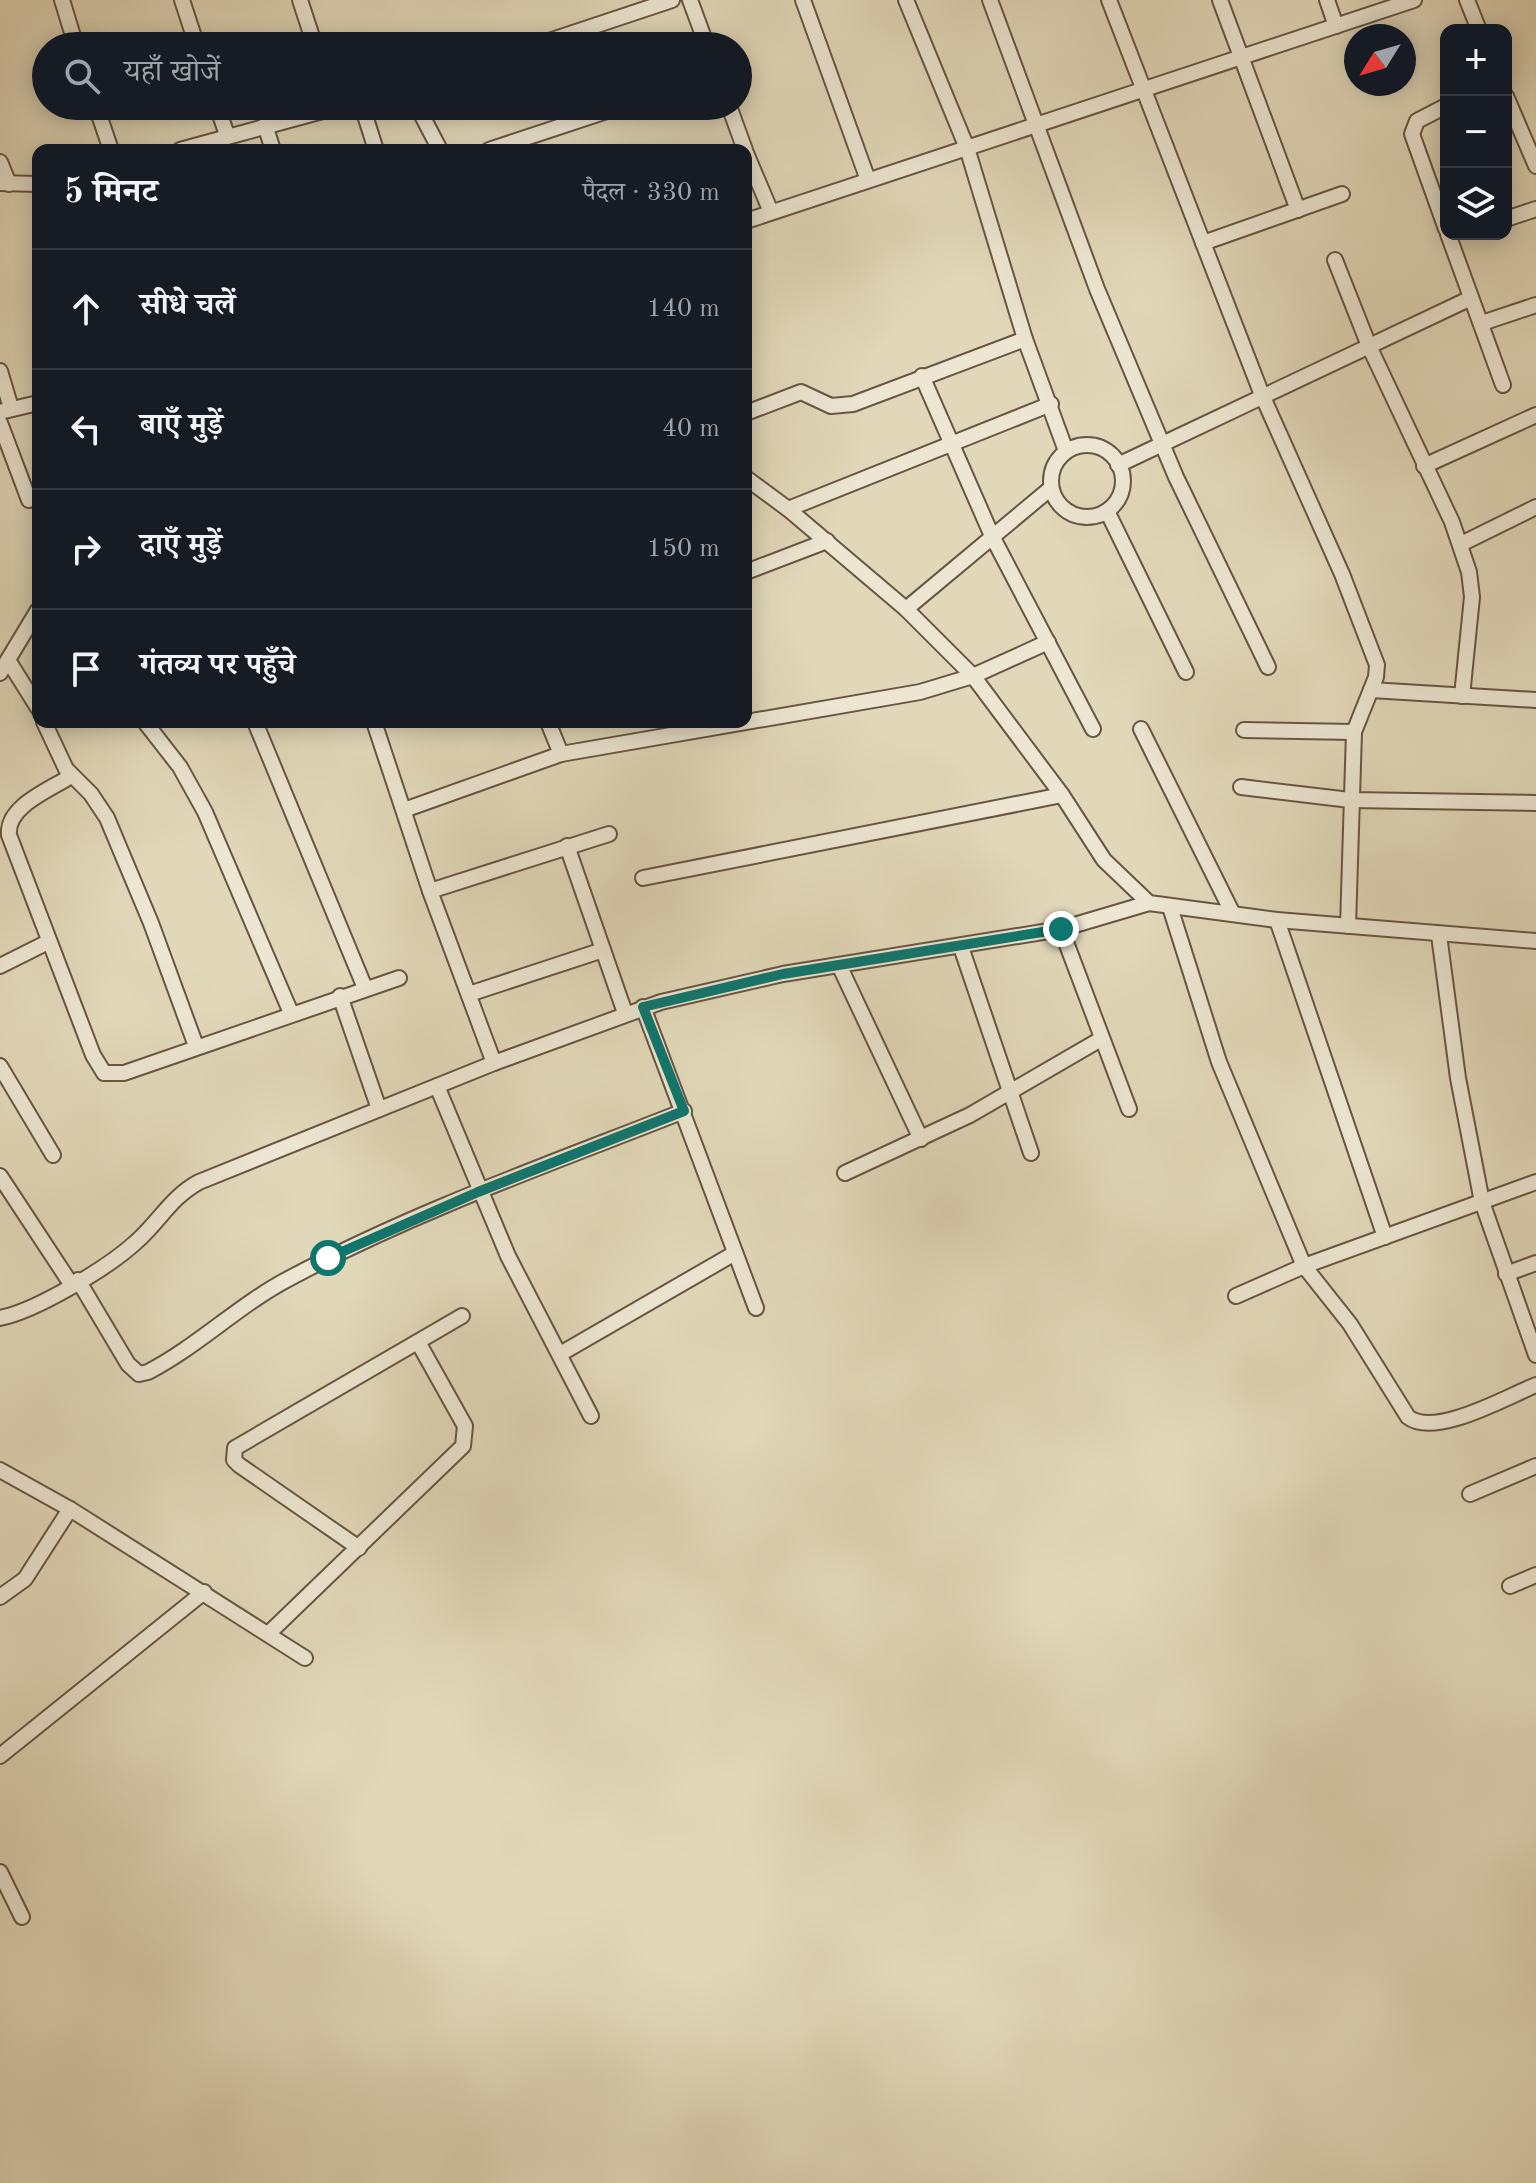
<!DOCTYPE html>
<html lang="hi">
<meta charset="utf-8">
<style>
body{margin:0;font-family:"Old Standard TT","Noto Serif Devanagari",serif;background:#242831;color:#f1f3f6}
.controls{position:absolute;right:24px;top:24px;display:grid;overflow:hidden;border-radius:16px;box-shadow:0 4px 20px #0003}
.controls button{width:72px;height:72px;display:grid;place-items:center;padding:0;border:0;border-bottom:2px solid #363941;background:#171b24;color:#f1f3f6;font:40px sans-serif}
.compass{position:absolute;left:1344px;top:24px;width:72px;height:72px;border-radius:50%;background:#171b24;box-shadow:0 4px 20px #0003;rotate:233deg}
.stop{position:absolute;width:24px;height:24px;margin:-18px;border:6px solid #0f766e;border-radius:50%;background:#fff}
.stop.end{background:#0f766e;border-color:#fff;box-shadow:0 2px 8px #0008}
.list{margin:0;padding:0;list-style:none}
h2{display:flex;justify-content:space-between;align-items:center;height:104px;margin:0;padding:0 32px;font-size:34px}
h2 small{font-size:26px;font-weight:400;color:#9ea1a6}
.list li{display:grid;grid-template-columns:52px 1fr auto;gap:24px;align-items:center;box-sizing:border-box;height:120px;padding:0 32px;border-top:2px solid #363941}
.list b{display:block;font-size:30px;white-space:nowrap}
.list em{font-size:26px;font-style:normal;color:#9ea1a6}
.icon{flex:none;width:44px;height:44px;fill:none;stroke:currentColor;stroke-width:2;stroke-linecap:round;stroke-linejoin:round}
.map{position:relative;flex:none;width:1536px;height:2183px;overflow:hidden}
.search{position:absolute;background:#171b24;box-shadow:0 4px 20px #0003;left:32px;top:32px;width:720px;height:88px;display:flex;align-items:center;gap:20px;box-sizing:border-box;padding:0 28px;border-radius:44px;color:#9ea1a6;font-size:30px}
.panel{position:absolute;background:#171b24;box-shadow:0 4px 20px #0003;left:32px;top:144px;width:720px;height:584px;border-radius:16px}
.map>svg:first-child{display:block}
.lines{fill:none;stroke-linecap:round;stroke-linejoin:round}
.minor-casing{stroke:#695542;stroke-width:18}
.minor{stroke:#ece6d2;stroke-width:14}
.route{stroke:#0f766e;stroke-width:10}
</style>
<div class="map">
<svg width="1536" height="2183" viewBox="0 0 1536 2183">
<rect width="100%" height="100%" fill="#e1d8b9"/>
<filter id="stains"><feTurbulence type="fractalNoise" baseFrequency=".0025" numOctaves="4"/><feColorMatrix values="0 0 0 0 .2 0 0 0 0 .09 0 0 0 0 .02 0 0 0 .5 -.17"/></filter>
<radialGradient id="worn" r=".72"><stop offset=".6" stop-color="#630" stop-opacity="0"/><stop offset="1" stop-color="#630" stop-opacity=".3"/></radialGradient>
<g class="lines">
<!-- minor casing -->
<g class="minor-casing">
<g id="minor">
<polyline points="62,0 76,46"/>
<polyline points="182,0 197,46"/>
<polyline points="300,0 315,46"/>
<polyline points="690,0 707,46"/>
<polyline points="803,0 868,180"/>
<polyline points="906,0 967,148 1025,339 1066,451"/>
<polyline points="990,0 1097,289 1176,477 1268,667"/>
<polyline points="1109,0 1262,395 1342,574 1377,665 1376,677 1354,732 1348,926"/>
<polyline points="1220,0 1298,210"/>
<polyline points="1327,0 1336,26"/>
<polyline points="1467,0 1479,30"/>
<polyline points="534,46 672,0"/>
<polyline points="1506,96 1536,166"/>
<polyline points="96,106 111,150"/>
<polyline points="217,106 227,135"/>
<polyline points="362,106 376,150"/>
<polyline points="417,106 440,150"/>
<polyline points="729,106 745,150"/>
<polyline points="1446,106 1417,121 1412,134 1446,229"/>
<polyline points="265,125 273,150"/>
<polyline points="180,150 341,106"/>
<polyline points="489,150 622,106"/>
<polyline points="746,153 771,212"/>
<polyline points="0,162 9,184"/>
<polyline points="0,183 38,184"/>
<polyline points="1506,219 1536,209"/>
<polyline points="746,221 1414,0"/>
<polyline points="1448,234 1503,385"/>
<polyline points="1203,243 1342,194"/>
<polyline points="1335,260 1369,346 1452,522 1469,572 1472,597 1462,696"/>
<polyline points="1482,323 1536,305"/>
<polyline points="0,371 11,408"/>
<polyline points="922,376 992,536 1093,729"/>
<polyline points="0,412 38,403"/>
<polyline points="746,413 801,392 831,406 853,404 1025,339"/>
<polyline points="0,423 29,500"/>
<circle cx="1087" cy="481" r="36"/>
<polyline points="1118,465 1471,298"/>
<polyline points="1424,466 1536,415"/>
<polyline points="746,478 788,509 906,609 973,676 1062,795 1104,860 1149,903 1277,920 1536,941"/>
<polyline points="788,509 1051,404"/>
<polyline points="1107,511 1186,672"/>
<polyline points="1461,544 1536,507"/>
<polyline points="746,572 827,541"/>
<polyline points="906,609 1051,488"/>
<polyline points="8,660 38,708"/>
<polyline points="0,673 38,610"/>
<polyline points="1371,690 1536,700"/>
<polyline points="44,722 66,769 91,794 107,818 151,923 196,1046"/>
<polyline points="145,722 180,767 205,812 291,1013"/>
<polyline points="255,722 365,988"/>
<polyline points="374,722 430,891 494,1063"/>
<polyline points="548,722 561,754"/>
<polyline points="1141,729 1233,914"/>
<polyline points="1244,730 1354,732"/>
<path d="M71 776C50 790 6 806 9 835L93 1055 104 1073H124L399 978"/>
<polyline points="1241,787 1350,800 1536,803"/>
<polyline points="404,810 561,754 920,692 973,676 1048,642"/>
<polyline points="567,846 625,1013"/>
<polyline points="643,878 1062,795"/>
<polyline points="430,891 609,834"/>
<path d="M1170 907 1219 1062 1304 1266 1350 1324 1408 1417C1435 1438 1506 1397 1536 1385"/>
<polyline points="1277,920 1385,1237"/>
<polyline points="1061,929 1129,1109"/>
<polyline points="1439,935 1458,1078 1482,1202 1536,1355"/>
<polyline points="961,947 1031,1153"/>
<polyline points="839,965 921,1139"/>
<polyline points="0,966 48,942"/>
<polyline points="469,994 603,950"/>
<polyline points="340,996 379,1109"/>
<polyline points="643,1007 756,1308"/>
<polyline points="0,1066 53,1155"/>
<polyline points="437,1086 508,1256 591,1416"/>
<polyline points="845,1173 970,1115 1101,1039"/>
<polyline points="0,1176 71,1284"/>
<polyline points="1506,1274 1536,1263"/>
<path d="M78 1280 128 1364 139 1374 148 1372C198 1346 240 1304 290 1278 416 1211 552 1163 684 1111"/>
<polyline points="1236,1296 1304,1266 1536,1182"/>
<path d="M0 1318C36 1311 109 1267 136 1242 159 1222 171 1197 199 1182L494 1063 661 1002 783 974 1061 929 1149 903"/>
<polyline points="560,1354 735,1253"/>
<polyline points="0,1470 70,1509 305,1658"/>
<polyline points="1470,1494 1536,1466"/>
<polyline points="359,1548 239,1465 234,1460 235,1448 462,1316"/>
<polyline points="1510,1586 1536,1575"/>
<polyline points="0,1597 25,1579 70,1509"/>
<polyline points="268,1634 463,1446 465,1426 418,1342"/>
<polyline points="0,1756 204,1592"/>
<polyline points="0,1872 22,1917"/>
</g>
</g>
<!-- minor -->
<use href="#minor" class="minor"/>
</g>
<g class="lines">
<!-- route -->
<polyline class="route" points="328,1258 478,1192 684,1111 643,1007 783,974 1061,929"/>
</g>
<rect width="100%" height="100%" filter="url(#stains)"/>
<rect width="100%" height="100%" fill="url(#worn)"/>
</svg>
<div class="controls">
<button>+</button>
<button>−</button>
<button><svg class="icon" aria-label="layers" viewBox="0 0 24 24"><path d="M12 4l9 5-9 5-9-5zM3 14l9 5 9-5"/></svg></button>
</div>
<svg class="compass" viewBox="-18 -18 36 36"><path d="M0-13l5 13h-10z" fill="#e53935"/><path d="M0 13l5-13h-10z" fill="#9ea1a6"/></svg>
<div class="stop" style="left:328px;top:1258px"></div>
<div class="stop end" style="left:1061px;top:929px"></div>
<div class="search"><svg class="icon" aria-label="search" viewBox="0 0 24 24"><circle cx="10" cy="10" r="6"/><path d="M15 15l6 6"/></svg>यहाँ खोजें</div>
<section class="panel">
<h2>5 मिनट<small>पैदल · 330 m</small></h2>
<ul class="list">
<li><svg class="icon" aria-label="ahead" viewBox="0 0 24 24"><path d="M12 20V5M6 11l6-6 6 6"/></svg><div><b>सीधे चलें</b></div><em>140 m</em></li>
<li><svg class="icon" aria-label="left" viewBox="0 0 24 24"><path d="M17 20v-9H6M10 6l-5 5 5 5"/></svg><div><b>बाएँ मुड़ें</b></div><em>40 m</em></li>
<li><svg class="icon" aria-label="right" viewBox="0 0 24 24"><path d="M7 20v-9h11M14 6l5 5-5 5"/></svg><div><b>दाएँ मुड़ें</b></div><em>150 m</em></li>
<li><svg class="icon" aria-label="arrive" viewBox="0 0 24 24"><path d="M6 21V4h12l-3 4 3 4H6"/></svg><div><b>गंतव्य पर पहुँचे</b></div></li>
</ul>
</section>
</div>
